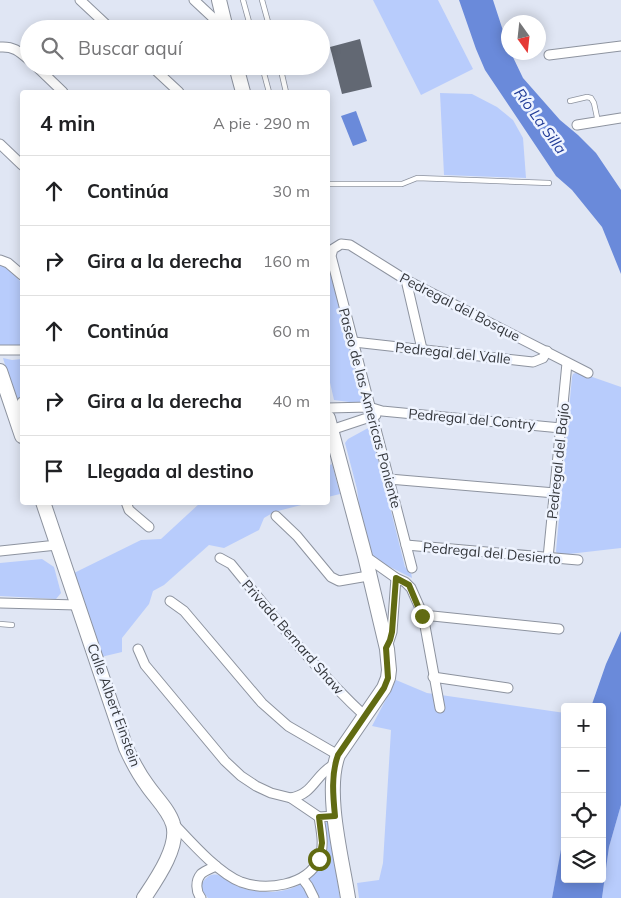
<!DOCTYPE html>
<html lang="es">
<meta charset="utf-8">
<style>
body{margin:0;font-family:Mulish,sans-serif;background:#f2f2f2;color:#202124}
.controls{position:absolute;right:15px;bottom:15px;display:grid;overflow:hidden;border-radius:5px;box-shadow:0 2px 12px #0003}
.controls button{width:45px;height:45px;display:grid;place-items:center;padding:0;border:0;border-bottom:1px solid #e0e0e0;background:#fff;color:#202124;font:25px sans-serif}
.compass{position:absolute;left:501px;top:15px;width:45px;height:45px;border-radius:50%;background:#fff;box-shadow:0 2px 12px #0003;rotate:165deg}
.stop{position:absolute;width:15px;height:15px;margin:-11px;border:4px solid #616b12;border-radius:50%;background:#fff}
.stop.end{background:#616b12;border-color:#fff;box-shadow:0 1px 5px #0008}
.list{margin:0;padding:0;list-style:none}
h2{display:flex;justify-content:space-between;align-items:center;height:65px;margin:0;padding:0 20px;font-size:21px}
h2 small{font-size:16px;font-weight:400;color:#757577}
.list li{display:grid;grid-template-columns:32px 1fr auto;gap:15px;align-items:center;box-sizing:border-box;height:70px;padding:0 20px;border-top:1px solid #e0e0e0}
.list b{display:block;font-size:19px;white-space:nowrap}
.list em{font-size:16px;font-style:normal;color:#757577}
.icon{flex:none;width:28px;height:28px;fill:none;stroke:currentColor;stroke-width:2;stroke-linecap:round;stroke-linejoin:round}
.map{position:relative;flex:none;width:621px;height:898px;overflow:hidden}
.search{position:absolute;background:#fff;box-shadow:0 2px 12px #0003;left:20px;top:20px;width:310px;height:55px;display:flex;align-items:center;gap:12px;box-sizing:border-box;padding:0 18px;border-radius:28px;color:#757577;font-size:19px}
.panel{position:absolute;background:#fff;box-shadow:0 2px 12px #0003;left:20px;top:90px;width:310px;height:415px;border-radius:5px}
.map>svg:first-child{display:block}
.green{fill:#b8ccfc}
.water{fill:#6a8ada}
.building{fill:#626873}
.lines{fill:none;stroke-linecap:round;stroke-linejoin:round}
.lane-casing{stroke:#8d939f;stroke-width:6}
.street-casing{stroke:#8d939f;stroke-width:11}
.secondary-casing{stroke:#8d939f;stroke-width:16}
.lane{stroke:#fff;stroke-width:4.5}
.street{stroke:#fff;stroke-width:9}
.secondary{stroke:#fff;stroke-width:14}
.route{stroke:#616b12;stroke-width:6}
.labels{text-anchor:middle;stroke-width:5;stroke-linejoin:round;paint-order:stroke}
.street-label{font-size:14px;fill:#34373c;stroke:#eff4ff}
.water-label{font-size:15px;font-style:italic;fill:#1f3a97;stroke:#eff4ff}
</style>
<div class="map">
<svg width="621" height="898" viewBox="0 0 621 898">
<rect width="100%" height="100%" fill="#e0e6f4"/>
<!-- green -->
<g class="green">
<polygon points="373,0 438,0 473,69 421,95"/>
<polygon points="440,93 472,94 497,107 513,120 523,138 526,178 444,175"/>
<polygon points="328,264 364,404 334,400 328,374"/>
<polygon points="0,265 6,267 22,283 22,348 12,349 0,345"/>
<polygon points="3,358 12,360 22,359 22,394 19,403 16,402"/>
<polygon points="578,372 621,387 621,548 560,555 557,554 556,551 572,377 573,374"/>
<polygon points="370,427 405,567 411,572 412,578 372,558 362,529 357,489 345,443 348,439"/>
<polygon points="332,464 340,494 328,497 328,466"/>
<polygon points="200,503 309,503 274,512 264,518 259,530 224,548 209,545 164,585 153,591 149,604 122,638 122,652 101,657 74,573 141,540 161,539"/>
<polygon points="42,559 54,567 61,593 56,599 0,596 0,563"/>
<polygon points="396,680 427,693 565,713 565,831 552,898 359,898 357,883 379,880 383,863 391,730 372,726"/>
<polygon points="621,805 621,898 602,898 609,847"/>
<path d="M326 822 328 823 340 898H208L202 891V883C206 878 210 873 218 875 226 878 233 885 242 888 274 898 310 890 325 858 329 849 328 833 324 824Z"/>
</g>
<!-- water -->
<g class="water">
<polygon points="459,0 493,0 508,46 508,52 511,53 523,78 560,120 578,135 596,153 621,190 621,274 602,227 572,190 556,176 485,70 476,49"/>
<polygon points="356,111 367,141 353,146 341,116"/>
<polygon points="621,631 621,805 609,847 602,898 552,898 565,828 565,879 602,879 602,707 591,707 606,664"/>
</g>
<!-- building -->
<polygon class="building" points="360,39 372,87 342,94 330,47"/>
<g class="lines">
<!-- lane casing -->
<g class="lane-casing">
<g id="lane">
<polyline points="243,0 251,29"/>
<polyline points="262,0 270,29"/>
<polyline points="262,66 269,92"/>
<polyline points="280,66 286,92"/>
<polyline points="570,101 587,97 591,98 594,103 598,122"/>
<polyline points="328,184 402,184 417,178 549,183"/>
<polyline points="0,624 12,625"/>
</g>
</g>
<!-- street casing -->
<g class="street-casing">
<g id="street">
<polyline points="80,0 111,29"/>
<polyline points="194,0 225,29"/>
<path d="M0 47C13 46 19 51 29 60"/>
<polyline points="549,55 621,46"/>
<polyline points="36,66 63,92"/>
<polyline points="151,66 179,92"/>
<polyline points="577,125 621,118"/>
<polyline points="0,144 22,165"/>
<polyline points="0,260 8,263 22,275"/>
<polyline points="406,280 422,349"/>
<polyline points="354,342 533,362 543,358 547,351"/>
<polyline points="0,350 22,350"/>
<polyline points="328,408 369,407 382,411 561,428"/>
<polyline points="16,415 22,402"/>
<polyline points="331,430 376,415"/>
<polyline points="389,479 555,493"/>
<polyline points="126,502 129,510 149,527"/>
<polyline points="276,516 297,536 331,577 339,581 368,576"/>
<polyline points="406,545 578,560"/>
<polyline points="0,551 57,545"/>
<polyline points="365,556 396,578 405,582 411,588 423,615 440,708"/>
<path d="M220 558 231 564C273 615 316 671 365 716"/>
<polyline points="548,558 567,363"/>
<polyline points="412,568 331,256 333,249 341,244 350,245 406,280 588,373"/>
<polyline points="170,601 184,611 262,703 288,726 338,755"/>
<polyline points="0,603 77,605"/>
<polyline points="423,615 559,629"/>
<polyline points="387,647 392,632 396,578"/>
<polyline points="138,649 145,665 225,761 241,776 256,786 271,793 291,798 319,817 335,816"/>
<polyline points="433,677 508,688"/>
<path d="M291 798C314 794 315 774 335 764"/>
<path d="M174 824C191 842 218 873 241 882 266 891 307 886 319 859 325 846 321 830 319 817"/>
<polyline points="302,878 308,886 314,898"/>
<path d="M201 898C196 892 195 881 201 874 204 871 212 868 216 866"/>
</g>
</g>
<!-- secondary casing -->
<g class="secondary-casing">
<g id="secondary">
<polyline points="219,0 226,29"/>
<polyline points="236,66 243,92"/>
<polyline points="0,371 22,436"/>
<path d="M328 418 365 556 387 649 389 670 388 678 384 688 338 755C324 792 342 859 348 898"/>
<path d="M43 502 126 748C132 761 138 773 147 785 155 797 169 810 173 824 180 846 156 880 144 898"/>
</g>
</g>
<!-- lane -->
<use href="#lane" class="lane"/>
<!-- street -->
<use href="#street" class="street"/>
<!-- secondary -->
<use href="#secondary" class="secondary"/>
</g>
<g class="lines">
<!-- route -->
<path class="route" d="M319 859 322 843 319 817 335 816C333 796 331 774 338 755L384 688 388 678 386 648 390 640 392 632 396 578 409 585 422 616"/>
</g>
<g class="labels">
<!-- street labels -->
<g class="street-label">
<text transform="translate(460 307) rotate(27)" y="5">Pedregal del Bosque</text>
<text transform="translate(453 353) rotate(6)" y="5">Pedregal del Valle</text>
<text transform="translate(370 408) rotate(75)" y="5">Paseo de las Americas Poniente</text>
<text transform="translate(472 419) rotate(5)" y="5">Pedregal del Contry</text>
<text transform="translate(558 461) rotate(-84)" y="5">Pedregal del Bajío</text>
<text transform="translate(492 553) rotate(5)" y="5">Pedregal del Desierto</text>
<text transform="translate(293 637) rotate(49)" y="5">Privada Bernard Shaw</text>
<text transform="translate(114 705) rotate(70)" y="5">Calle Albert Einstein</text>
</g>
<!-- water labels -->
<g class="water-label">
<text transform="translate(540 121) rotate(54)" y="5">Río La Silla</text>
</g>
</g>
</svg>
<div class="controls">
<button>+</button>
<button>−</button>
<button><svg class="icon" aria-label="locate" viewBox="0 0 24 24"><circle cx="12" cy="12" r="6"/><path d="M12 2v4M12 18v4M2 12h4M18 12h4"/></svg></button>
<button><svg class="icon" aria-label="layers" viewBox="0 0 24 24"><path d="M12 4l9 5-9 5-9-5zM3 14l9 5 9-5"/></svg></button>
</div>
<svg class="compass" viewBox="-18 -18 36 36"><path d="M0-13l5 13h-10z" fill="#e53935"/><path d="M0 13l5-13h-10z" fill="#757577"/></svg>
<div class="stop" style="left:319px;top:859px"></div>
<div class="stop end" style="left:422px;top:616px"></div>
<div class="search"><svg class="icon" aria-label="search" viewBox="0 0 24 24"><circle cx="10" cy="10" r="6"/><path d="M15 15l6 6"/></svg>Buscar aquí</div>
<section class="panel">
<h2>4 min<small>A pie · 290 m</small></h2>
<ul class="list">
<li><svg class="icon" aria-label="ahead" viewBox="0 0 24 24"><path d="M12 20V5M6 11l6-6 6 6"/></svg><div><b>Continúa</b></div><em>30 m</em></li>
<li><svg class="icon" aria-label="right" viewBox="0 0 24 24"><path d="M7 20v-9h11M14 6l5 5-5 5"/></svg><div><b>Gira a la derecha</b></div><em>160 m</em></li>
<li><svg class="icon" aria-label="ahead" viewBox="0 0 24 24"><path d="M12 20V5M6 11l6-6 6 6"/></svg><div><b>Continúa</b></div><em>60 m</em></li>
<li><svg class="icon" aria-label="right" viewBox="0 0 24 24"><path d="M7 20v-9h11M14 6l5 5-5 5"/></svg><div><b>Gira a la derecha</b></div><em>40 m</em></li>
<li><svg class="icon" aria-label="arrive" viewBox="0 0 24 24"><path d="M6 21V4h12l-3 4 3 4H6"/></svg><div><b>Llegada al destino</b></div></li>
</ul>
</section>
</div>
